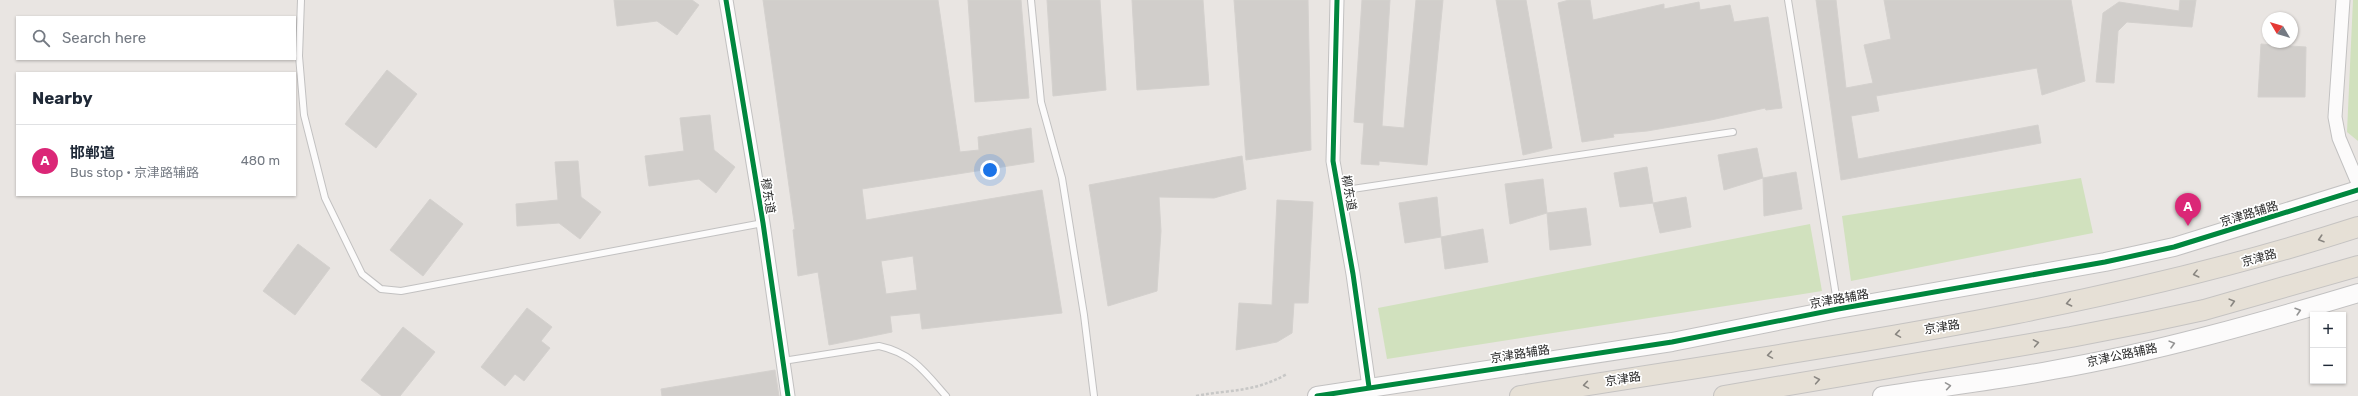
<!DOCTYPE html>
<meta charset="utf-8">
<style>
body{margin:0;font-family:Rubik,"Noto Sans SC",sans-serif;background:#f6f6f7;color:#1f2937}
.controls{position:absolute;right:12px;bottom:12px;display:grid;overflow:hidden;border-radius:0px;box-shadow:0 1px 3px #0004}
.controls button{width:36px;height:36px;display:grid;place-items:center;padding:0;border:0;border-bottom:1px solid #e0e1e3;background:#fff;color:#1f2937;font:20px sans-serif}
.compass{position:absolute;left:2262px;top:12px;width:36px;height:36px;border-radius:50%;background:#fff;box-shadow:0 1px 3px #0004;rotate:308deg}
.you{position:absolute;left:990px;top:170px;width:14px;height:14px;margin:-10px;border:3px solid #fff;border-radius:50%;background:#1a73e8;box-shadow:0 0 0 6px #1a73e833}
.badge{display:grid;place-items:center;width:26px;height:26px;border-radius:50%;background:#db2777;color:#fff;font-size:13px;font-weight:700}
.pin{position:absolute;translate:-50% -33px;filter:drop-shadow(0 1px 2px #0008)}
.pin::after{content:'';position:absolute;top:21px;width:14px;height:12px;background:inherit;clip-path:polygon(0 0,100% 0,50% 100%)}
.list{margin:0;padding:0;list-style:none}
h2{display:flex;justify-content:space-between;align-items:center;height:52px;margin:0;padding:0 16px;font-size:17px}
h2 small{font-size:13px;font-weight:400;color:#747a83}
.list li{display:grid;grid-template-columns:26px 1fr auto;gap:12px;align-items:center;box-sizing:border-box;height:72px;padding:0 16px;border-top:1px solid #e0e1e3}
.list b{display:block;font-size:15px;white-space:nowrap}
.list p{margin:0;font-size:13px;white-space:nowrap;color:#747a83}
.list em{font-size:13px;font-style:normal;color:#747a83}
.icon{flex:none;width:22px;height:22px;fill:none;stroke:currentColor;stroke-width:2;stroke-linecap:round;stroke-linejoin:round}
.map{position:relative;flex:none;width:2358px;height:396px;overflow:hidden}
.search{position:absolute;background:#fff;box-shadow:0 1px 3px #0004;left:16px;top:16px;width:280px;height:44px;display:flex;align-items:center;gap:10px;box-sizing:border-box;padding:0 14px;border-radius:0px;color:#747a83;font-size:15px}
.panel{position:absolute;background:#fff;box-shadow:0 1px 3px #0004;left:16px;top:72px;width:280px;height:124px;border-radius:0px}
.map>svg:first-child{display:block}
.green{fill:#d1e1be}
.building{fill:#d1cecb;stroke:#d4d1ce;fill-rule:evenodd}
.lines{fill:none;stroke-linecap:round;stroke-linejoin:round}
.lane-casing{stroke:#c2c1c1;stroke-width:8}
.street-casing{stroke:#c2c1c1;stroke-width:15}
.secondary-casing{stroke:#c2c1c1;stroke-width:20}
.primary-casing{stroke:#c5c3c2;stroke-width:22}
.path{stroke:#c7c7c6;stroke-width:2.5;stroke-dasharray:3 2;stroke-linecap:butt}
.lane{stroke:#fcfbfb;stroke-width:6}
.street{stroke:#fcfbfb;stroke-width:13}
.secondary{stroke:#fcfbfb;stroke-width:18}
.primary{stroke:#e6e0d6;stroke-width:20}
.cycleway-casing{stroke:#fff;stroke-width:8}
.cycleway{stroke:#00873e;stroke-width:5}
.oneway{stroke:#898681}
.oneway2{stroke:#949494}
.labels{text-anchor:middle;stroke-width:3.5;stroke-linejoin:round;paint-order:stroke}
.street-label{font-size:12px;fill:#2c2c2c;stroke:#fff}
</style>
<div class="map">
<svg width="2358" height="396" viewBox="0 0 2358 396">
<rect width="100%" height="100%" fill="#e9e5e2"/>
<!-- green -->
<g class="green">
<polygon points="2353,0 2358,0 2358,141 2347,132"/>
<polygon points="2081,178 2093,233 1851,281 1842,216"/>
<polygon points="1810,224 1822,291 1387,359 1378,308"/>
</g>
<!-- building -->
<g class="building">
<polygon points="614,0 692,0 699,5 677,35 657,21 617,26"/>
<path d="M763 0H938L960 152 979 150 978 137 1031 128 1034 162 862 189 866 220 1042 190 1062 313 922 329 920 313 890 316 892 332 829 345 818 272 798 276 793 230 795 229ZM913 256 917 290 886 294 881 261Z"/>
<polygon points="968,0 1021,0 1029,98 975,102"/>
<polygon points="1047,0 1100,0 1106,90 1053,96"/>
<polygon points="1132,0 1203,0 1209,85 1137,90"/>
<polygon points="1234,0 1308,0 1311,150 1246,160"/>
<polygon points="1362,0 1390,0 1382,126 1404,128 1416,0 1443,0 1427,165 1379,161 1379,165 1361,164 1364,123 1354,122"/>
<polygon points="1496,0 1526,0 1552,148 1523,155"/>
<polygon points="1569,0 1590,0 1593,20 1664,4 1664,9 1699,2 1700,10 1730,5 1734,22 1768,17 1782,108 1766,110 1765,108 1711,120 1647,131 1613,134 1614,137 1582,142 1558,3"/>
<polygon points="1816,0 1836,0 1846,88 1873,83 1864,45 1891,39 1884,0 2071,0 2085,81 2042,95 2037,68 1876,96 1879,111 1851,116 1858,159 2038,125 2041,143 1841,180"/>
<polygon points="2180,0 2196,0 2192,27 2127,22 2118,31 2114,83 2096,82 2103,13 2119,2 2179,11"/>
<polygon points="2261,44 2306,47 2305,97 2258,97"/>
<polygon points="387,70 417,94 376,148 345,124"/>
<polygon points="710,115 714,150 735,167 716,193 699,179 649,186 645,156 684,151 680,118"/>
<polygon points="1757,148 1763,178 1724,190 1718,155"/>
<polygon points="1242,156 1246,189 1214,198 1159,197 1161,231 1157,291 1108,306 1089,185"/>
<polygon points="578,161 581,197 601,212 580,239 559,223 517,226 516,204 558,200 555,162"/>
<polygon points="1647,167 1653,203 1620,207 1614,173"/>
<polygon points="1796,172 1802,209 1764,216 1763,178"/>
<polygon points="1543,179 1547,213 1510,224 1505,184"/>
<polygon points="1437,197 1441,237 1405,243 1399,203"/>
<polygon points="1686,197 1691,227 1660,233 1653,203"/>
<polygon points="430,199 463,224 423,276 390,250"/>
<polygon points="1277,200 1313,202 1308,303 1294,303 1292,333 1277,342 1236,350 1239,303 1272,305"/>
<polygon points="1586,208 1591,245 1550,250 1547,213"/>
<polygon points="1483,229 1488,262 1445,269 1441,237"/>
<polygon points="298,244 330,268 295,315 263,291"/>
<polygon points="527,308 552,327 541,341 550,348 524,381 515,374 505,386 481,367"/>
<polygon points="403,327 435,352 400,396 382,396 361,380"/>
<polygon points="775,370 779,396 662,396 661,389"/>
</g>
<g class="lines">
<!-- lane casing -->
<g class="lane-casing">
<g id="lane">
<polyline points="301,0 299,56 304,115 325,198 362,274 381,289 401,291 763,223"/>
<polyline points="1031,0 1041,102 1062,178 1084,315 1094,396"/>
<polyline points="1788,0 1838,308"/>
<polyline points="1339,191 1733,132"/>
<path d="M783 361 879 346C912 353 925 372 946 396"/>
</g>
</g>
<!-- street casing -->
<g class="street-casing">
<g id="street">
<polyline points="726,0 763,223 788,396"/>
<polyline points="1337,0 1333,161 1353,274 1369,387"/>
<polyline points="2343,0 2335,117 2339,138 2358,183"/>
</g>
</g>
<!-- secondary casing -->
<g class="secondary-casing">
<g id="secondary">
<polyline points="1317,396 1672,342 1838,309 2105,262 2174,247 2358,190"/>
<path d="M1882 396C1939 387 1996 381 2053 370 2156 352 2258 323 2358 293"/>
</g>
</g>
<!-- primary casing -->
<g class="primary-casing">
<g id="primary">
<path d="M1520 396C1801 350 2086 315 2358 227"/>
<polyline points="1724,396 2071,337 2148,322 2204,310 2358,266"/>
</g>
</g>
<!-- path -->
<path class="path" d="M1196 396C1232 389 1252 393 1287 374"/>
<!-- lane -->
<use href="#lane" class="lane"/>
<!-- street -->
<use href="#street" class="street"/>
<!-- secondary -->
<use href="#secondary" class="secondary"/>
<!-- primary -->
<use href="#primary" class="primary"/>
<!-- cycleway casing -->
<g class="cycleway-casing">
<g id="cycleway">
<polyline points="726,0 763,223 788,396"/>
<polyline points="1337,0 1333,161 1353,274 1369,387"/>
<polyline points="1317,396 1672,342 1838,309 2105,262 2174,247 2358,190"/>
</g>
</g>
<!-- cycleway -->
<use href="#cycleway" class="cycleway"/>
</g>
<!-- one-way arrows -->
<defs><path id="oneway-chevron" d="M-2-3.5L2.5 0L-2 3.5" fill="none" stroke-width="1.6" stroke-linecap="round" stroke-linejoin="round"/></defs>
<g class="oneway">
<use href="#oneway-chevron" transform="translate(2321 239) rotate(162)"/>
<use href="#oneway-chevron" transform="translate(2196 274) rotate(166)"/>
<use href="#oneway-chevron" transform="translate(2232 302) rotate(-15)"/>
<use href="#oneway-chevron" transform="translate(2069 303) rotate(168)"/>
<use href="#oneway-chevron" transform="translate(1898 334) rotate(171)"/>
<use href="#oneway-chevron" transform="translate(2036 343) rotate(-10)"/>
<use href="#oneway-chevron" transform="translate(1770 355) rotate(171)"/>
<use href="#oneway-chevron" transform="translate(1817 380) rotate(-10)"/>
<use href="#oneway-chevron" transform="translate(1586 385) rotate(171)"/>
</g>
<g class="oneway2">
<use href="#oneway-chevron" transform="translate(2298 311) rotate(-17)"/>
<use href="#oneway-chevron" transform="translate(2172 344) rotate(-15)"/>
<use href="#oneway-chevron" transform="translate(1948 386) rotate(-9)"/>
</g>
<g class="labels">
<!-- street labels -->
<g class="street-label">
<text transform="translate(1349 193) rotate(80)" y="4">柳东道</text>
<text transform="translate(768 196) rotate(81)" y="4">穆东道</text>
<text transform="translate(2249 214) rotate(-17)" y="4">京津路辅路</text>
<text transform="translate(2259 258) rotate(-15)" y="4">京津路</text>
<text transform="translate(1839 299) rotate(-10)" y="4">京津路辅路</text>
<text transform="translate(1942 327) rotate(-9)" y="4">京津路</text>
<text transform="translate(1520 354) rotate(-9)" y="4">京津路辅路</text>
<text transform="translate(2122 355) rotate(-12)" y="4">京津公路辅路</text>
<text transform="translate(1623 379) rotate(-9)" y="4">京津路</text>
</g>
</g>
</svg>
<div class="controls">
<button>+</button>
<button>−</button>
</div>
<svg class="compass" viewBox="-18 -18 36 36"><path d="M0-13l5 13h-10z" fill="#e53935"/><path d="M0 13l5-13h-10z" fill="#747a83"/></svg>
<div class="you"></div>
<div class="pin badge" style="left:2188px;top:226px">A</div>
<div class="search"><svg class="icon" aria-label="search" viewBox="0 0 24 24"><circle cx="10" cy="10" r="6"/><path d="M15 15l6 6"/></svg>Search here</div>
<section class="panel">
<h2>Nearby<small></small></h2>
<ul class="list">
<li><span class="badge">A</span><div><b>邯郸道</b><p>Bus stop · 京津路辅路</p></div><em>480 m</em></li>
</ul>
</section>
</div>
